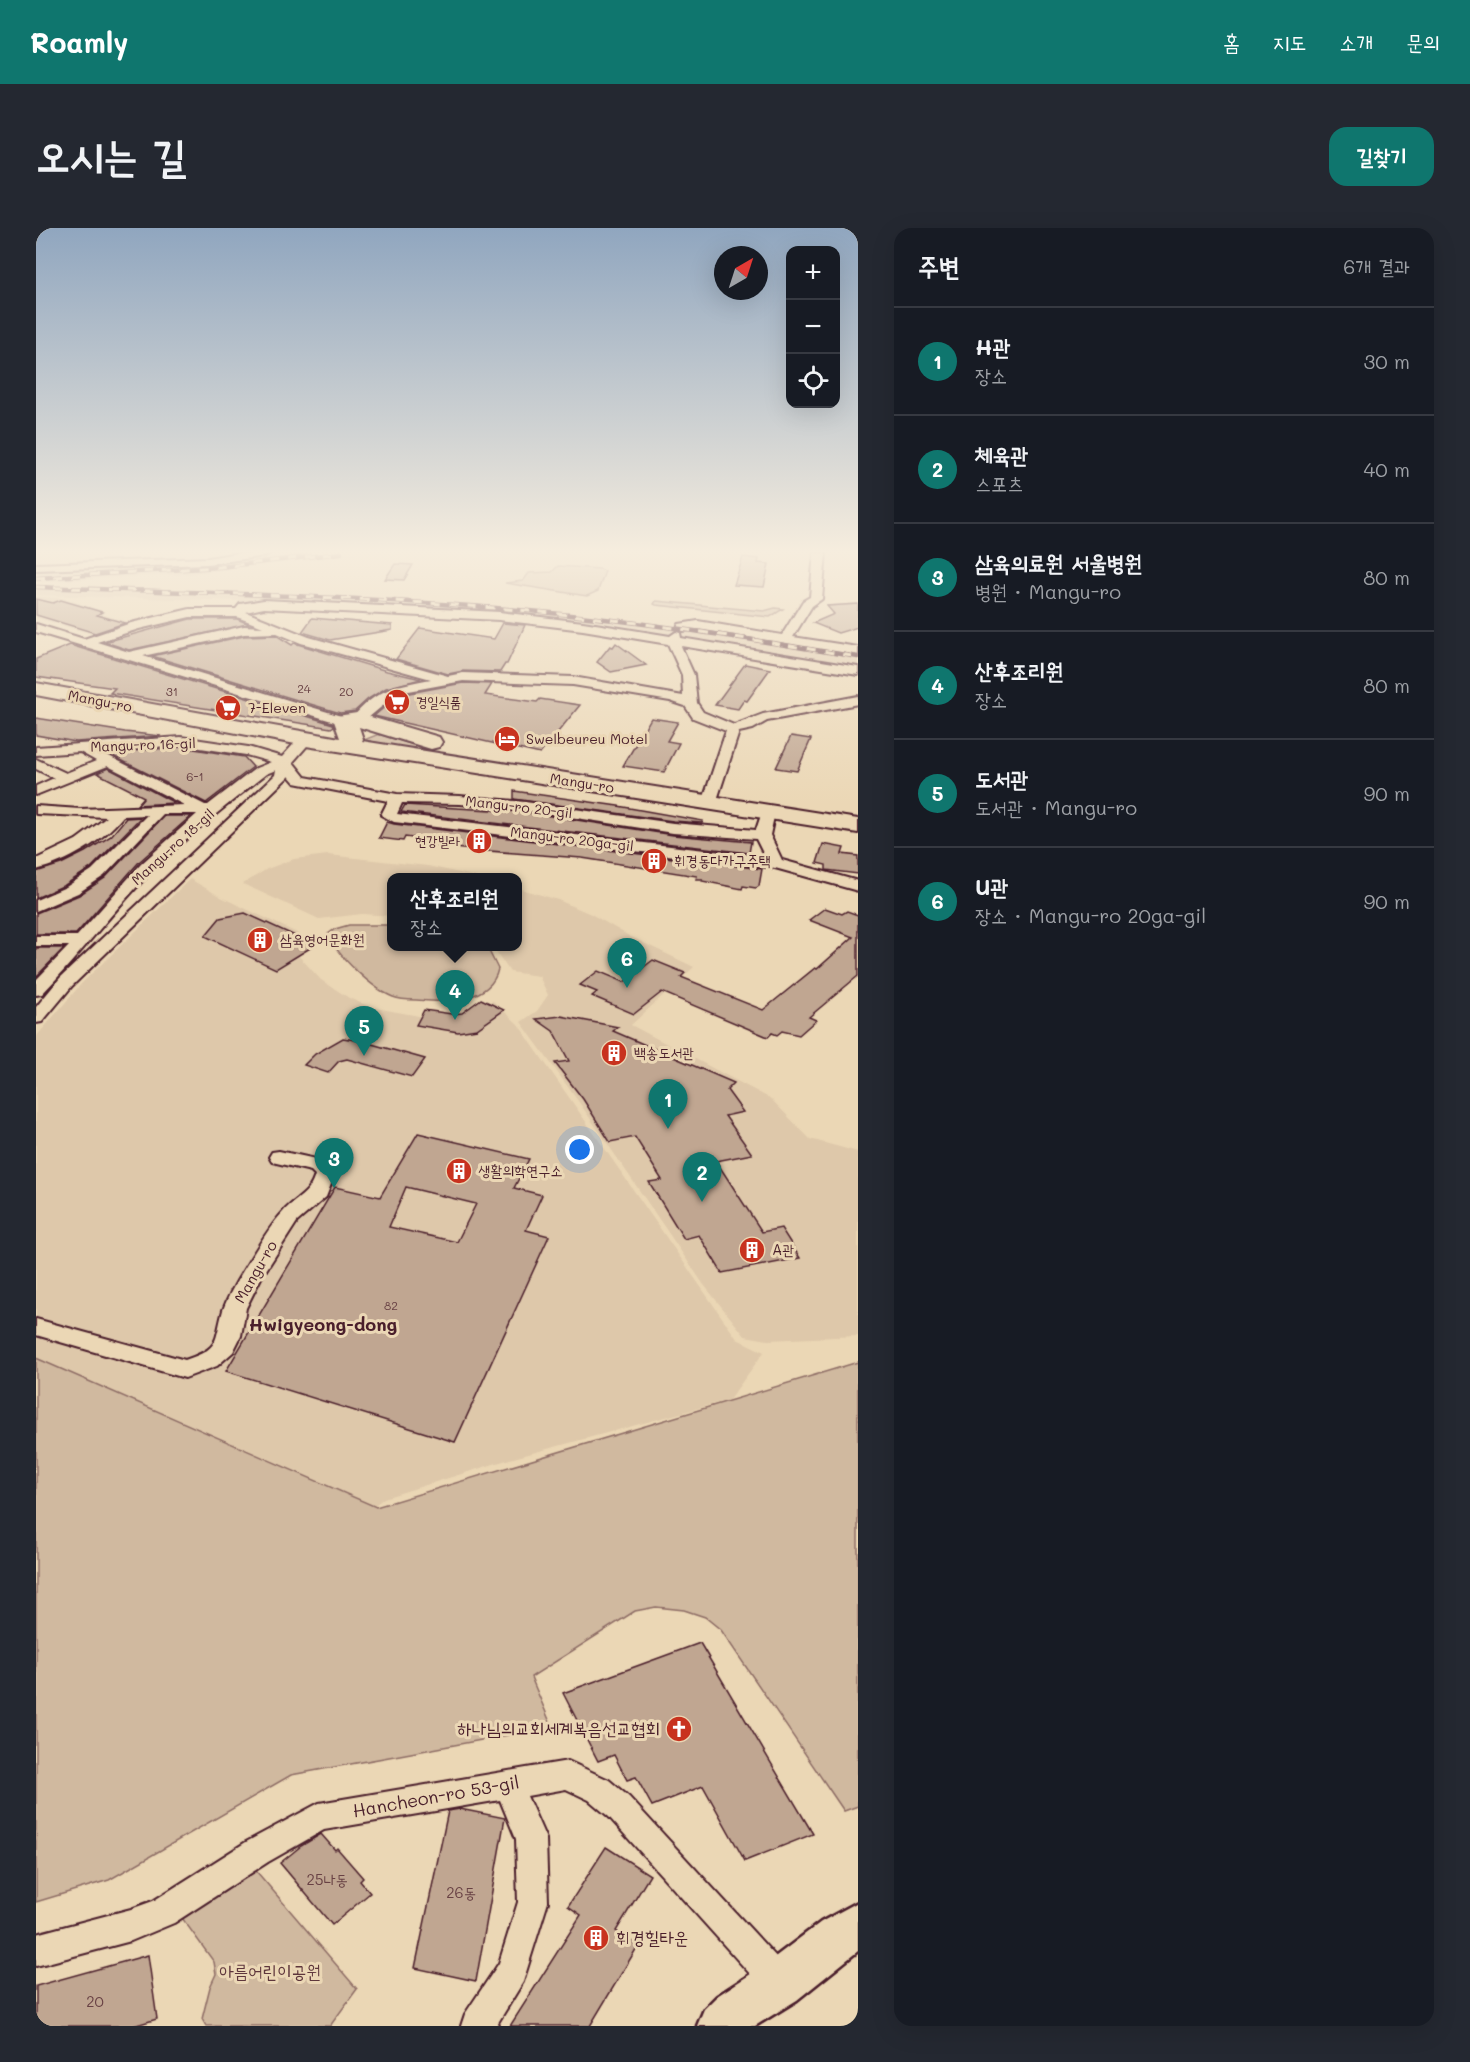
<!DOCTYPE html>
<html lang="ko">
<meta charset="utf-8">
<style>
body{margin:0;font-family:Mali,"Poor Story",sans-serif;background:#242831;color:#f1f3f6}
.controls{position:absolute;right:18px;top:18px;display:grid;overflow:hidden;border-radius:12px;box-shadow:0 6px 24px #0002}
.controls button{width:54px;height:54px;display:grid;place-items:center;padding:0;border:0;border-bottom:2px solid #363941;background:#171b24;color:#f1f3f6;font:30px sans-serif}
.compass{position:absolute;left:678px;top:18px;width:54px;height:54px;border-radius:50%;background:#171b24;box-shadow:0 6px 24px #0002;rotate:39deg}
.you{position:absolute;left:544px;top:922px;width:21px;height:21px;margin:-15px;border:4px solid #fff;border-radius:50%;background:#1a73e8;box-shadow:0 0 0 9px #1a73e833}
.badge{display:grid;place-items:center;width:39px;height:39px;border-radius:50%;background:#0f766e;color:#fff;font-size:20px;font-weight:700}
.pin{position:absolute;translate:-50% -50px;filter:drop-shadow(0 2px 3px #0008)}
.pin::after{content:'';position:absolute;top:32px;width:21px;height:18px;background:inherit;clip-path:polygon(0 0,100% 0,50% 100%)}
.popup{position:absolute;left:351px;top:645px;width:135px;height:78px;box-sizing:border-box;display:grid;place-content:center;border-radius:12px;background:#171b24;filter:drop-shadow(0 2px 4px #0005);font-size:20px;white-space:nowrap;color:#9ea1a6}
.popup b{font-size:22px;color:#f1f3f6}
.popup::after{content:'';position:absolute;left:50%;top:100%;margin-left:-12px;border:12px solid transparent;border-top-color:#171b24}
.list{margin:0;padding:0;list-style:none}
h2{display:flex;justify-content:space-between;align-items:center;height:78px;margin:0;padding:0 24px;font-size:26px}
h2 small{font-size:20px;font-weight:400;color:#9ea1a6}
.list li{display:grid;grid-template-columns:39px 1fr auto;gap:18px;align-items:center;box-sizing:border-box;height:108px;padding:0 24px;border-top:2px solid #363941}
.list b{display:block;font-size:22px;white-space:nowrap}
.list p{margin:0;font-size:20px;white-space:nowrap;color:#9ea1a6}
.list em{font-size:20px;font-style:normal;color:#9ea1a6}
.icon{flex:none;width:33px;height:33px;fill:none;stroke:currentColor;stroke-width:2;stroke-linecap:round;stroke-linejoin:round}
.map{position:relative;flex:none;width:822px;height:1798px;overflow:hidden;border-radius:18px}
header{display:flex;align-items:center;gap:36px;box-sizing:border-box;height:84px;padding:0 30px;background:#0f766e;color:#fff}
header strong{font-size:28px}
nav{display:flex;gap:33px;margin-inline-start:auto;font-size:21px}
.intro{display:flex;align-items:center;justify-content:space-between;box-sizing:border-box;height:144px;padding:0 36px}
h1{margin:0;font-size:42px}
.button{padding:15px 27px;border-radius:18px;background:#0f766e;color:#fff;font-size:21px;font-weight:700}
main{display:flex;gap:36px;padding:0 36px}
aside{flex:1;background:#171b24;border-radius:18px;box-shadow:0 6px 24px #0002}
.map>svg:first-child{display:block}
.built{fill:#dec8aa}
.green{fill:#d0b99f;stroke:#8d6c65;stroke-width:1.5}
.building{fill:#c0a691;stroke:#4a1f2b;stroke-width:1.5;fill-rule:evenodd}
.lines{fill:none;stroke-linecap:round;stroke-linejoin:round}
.street-casing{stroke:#4a1f2b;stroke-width:4}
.secondary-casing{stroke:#4a1f2b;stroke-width:5}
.primary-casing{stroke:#4a1f2b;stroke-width:4}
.street{fill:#ebd7b5;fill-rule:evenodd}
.secondary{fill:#ebd7b5;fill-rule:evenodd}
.primary{fill:#ebd7b5;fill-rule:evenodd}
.rail-casing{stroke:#4a1f2b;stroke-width:4.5}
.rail{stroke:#ebd7b5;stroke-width:3;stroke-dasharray:9;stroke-linecap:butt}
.labels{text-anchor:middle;stroke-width:6;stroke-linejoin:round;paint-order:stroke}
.number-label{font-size:12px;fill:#684144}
.far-street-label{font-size:14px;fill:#4a1f2b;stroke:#ebd7b5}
.far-poi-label{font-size:14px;fill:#4a1f2b;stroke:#ebd7b5;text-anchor:start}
.poi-label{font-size:15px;fill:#4a1f2b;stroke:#ebd7b5;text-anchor:start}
.street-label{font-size:15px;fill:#4a1f2b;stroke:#ebd7b5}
.near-number-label{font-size:15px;fill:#684144}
.quarter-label{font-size:18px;font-weight:bold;fill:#4a1f2b;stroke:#ebd7b5}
.near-poi-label{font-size:18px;fill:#4a1f2b;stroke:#ebd7b5;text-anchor:end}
.near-street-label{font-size:18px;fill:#4a1f2b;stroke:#ebd7b5}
.near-park-label{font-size:18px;fill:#5e363c;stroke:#ebd7b5}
</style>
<header>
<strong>Roamly</strong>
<nav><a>홈</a><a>지도</a><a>소개</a><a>문의</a></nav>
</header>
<div class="intro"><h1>오시는 길</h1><a class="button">길찾기</a></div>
<main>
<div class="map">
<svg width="822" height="1798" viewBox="0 0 822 1798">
<rect width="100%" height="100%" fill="#ebd7b5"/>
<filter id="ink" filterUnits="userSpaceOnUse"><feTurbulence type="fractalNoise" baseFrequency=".0167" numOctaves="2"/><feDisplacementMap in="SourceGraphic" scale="12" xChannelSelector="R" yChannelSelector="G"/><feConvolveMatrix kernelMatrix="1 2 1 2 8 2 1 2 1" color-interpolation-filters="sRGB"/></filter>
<g filter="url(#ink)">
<!-- built -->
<g class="built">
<polygon points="264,325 329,325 152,346 0,354 0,342 163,335"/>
<polygon points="0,357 298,368 492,380 696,407 822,427 822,437 717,420 504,391 209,373 0,367"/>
<polygon points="0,369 27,370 70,384 66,386 100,396 69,410 0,390"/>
<polygon points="292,627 392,638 442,649 356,650 356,688 326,686 283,691 207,656 231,641 258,631"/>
<polygon points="154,651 185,669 263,706 261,726 285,752 313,770 334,779 383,788 424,784 457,773 482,796 701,1111 728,1124 693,1172 474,1231 348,1270 133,1435 0,1396 0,809 46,755"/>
<polygon points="482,660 522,672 555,686 593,708 658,739 595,797 735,871 774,911 822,924 822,1108 732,1112 709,1108 668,1057 545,877 485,794 501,783 512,767 503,748 474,744 457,719 482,718"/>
</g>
<!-- green -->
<g class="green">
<polygon points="522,338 564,341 569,343 562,363 551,368 469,355 487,353 493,345 516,344"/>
<polygon points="620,373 728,383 739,380 747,381 734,389 620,377 618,376"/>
<polygon points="343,506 409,527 328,512"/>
<path d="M313 697H356V718L451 719 462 741C455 774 408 775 380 772 373 772 364 772 357 769 337 761 300 727 292 706L299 701Z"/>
<polygon points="0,1130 340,1279 822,1134 822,1578 808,1583 685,1402 669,1389 648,1382 620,1379 599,1383 495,1449 516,1499 255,1547 73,1652 0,1674"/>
<polygon points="215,1637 321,1761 294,1798 170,1798 166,1791 174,1759 180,1746 178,1734 141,1683"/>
</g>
<!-- building -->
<g class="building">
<polygon points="707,329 723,331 722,335 733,336 728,359 698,357"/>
<polygon points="359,336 377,337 368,352 349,351"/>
<polygon points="0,371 17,375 25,372 66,384 61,387 89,395 59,405 0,387"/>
<polygon points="822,376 822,399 802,405 777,395 798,386 791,378"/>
<polygon points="276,390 356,397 356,402 294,412 266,404"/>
<polygon points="154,391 201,391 213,396 93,422 69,414"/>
<polygon points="467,395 489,397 471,436 469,436 464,444 427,443 412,446 360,431 384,400 458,411"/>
<polygon points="240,407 256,417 258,415 351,443 385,451 350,460 332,471 319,483 304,485 116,428 208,408"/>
<polygon points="580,415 610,437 575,444 561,434 574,418 577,419"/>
<polygon points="34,417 297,496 298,498 295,500 161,479 74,465 79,460 0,449 0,431"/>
<polygon points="709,436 734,441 711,473 708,472 702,481 679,477"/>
<polygon points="427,455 456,456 449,467 501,474 504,471 544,477 504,526 338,488 363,467"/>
<polygon points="0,490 89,504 125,508 40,514 0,507"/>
<polygon points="615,490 642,494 631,513 643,515 628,544 587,538"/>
<polygon points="755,508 775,511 761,543 740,540"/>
<polygon points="145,519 208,529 217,539 170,575 71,525"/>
<polygon points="72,540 139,575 101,577 108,569 61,545"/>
<polygon points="478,563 582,578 667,593 666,595 637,593 478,571"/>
<polygon points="369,577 489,584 637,607 715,614 713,625 365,584"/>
<polygon points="128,588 155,588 103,634 40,706 0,706 0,685 43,667 69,650"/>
<polygon points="105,589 55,640 29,657 0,670 0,644 25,636 49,624 75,608 90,590"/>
<polygon points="351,594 358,596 726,641 723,658 720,660 707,658 706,661 666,653 666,651 660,651 661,648 546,630 426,621 399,617 401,613 369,609 367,613 343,610"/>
<polygon points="787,616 808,620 806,626 822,628 822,646 790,642 790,637 781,635"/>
<polygon points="789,680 806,686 811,683 822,687 822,748 773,789 780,792 763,807 746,803 741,807 736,805 732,809 626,764 598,786 556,768 561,764 544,757 562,743 588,754 617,732 649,745 645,749 727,782 779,740 781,741 817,709 773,692"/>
<polygon points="209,685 279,717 240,741 169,708 184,690"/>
<polygon points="0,720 28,720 0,749"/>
<polygon points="445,771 468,782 441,801 422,804 380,797 388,782 416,786 426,785"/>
<polygon points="525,788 582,799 577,803 698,855 691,862 707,884 689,888 716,926 680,933 726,1004 745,1000 764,1030 686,1045 663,1007 648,1011 613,954 626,952 599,909 574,914 547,871 519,835 533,833 517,803 500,791"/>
<polygon points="307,810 325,813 389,831 376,849 311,831 303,833 292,845 268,837 279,826"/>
<path d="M382 905 493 931 478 960 506 967 490 1002 513 1008 419 1214 190 1143 299 959 344 969ZM370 959 440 976 421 1014 353 999Z"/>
<polygon points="664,1415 777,1606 709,1633 667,1558 616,1578 600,1549 591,1552 578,1527 562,1533 527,1465"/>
<polygon points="424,1581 469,1590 440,1753 379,1740 412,1583"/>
<polygon points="285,1606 299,1622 301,1620 327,1650 324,1653 334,1665 296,1697 244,1635 265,1618"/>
<polygon points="570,1619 614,1647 580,1703 602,1718 554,1798 474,1798 545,1687 532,1678"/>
<polygon points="112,1727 121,1791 97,1798 0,1798 0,1758"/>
</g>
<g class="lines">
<!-- street casing -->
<g class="street-casing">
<g id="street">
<polygon points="202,325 234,325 229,328 172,336 0,342 0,336 172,330"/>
<polygon points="778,325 790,325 786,371 776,378 757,409 822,419 822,427 662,401 647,403 641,399 643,396 662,393 746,407 767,373 774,369"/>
<path d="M228 372 463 384 547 394 634 408 640 404 644 405 645 410 822 439V447L645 418 658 447 661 475 667 484 698 497 727 486 822 468V476L731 493 717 501 703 504 680 575 673 579 666 575 690 503 657 490 649 478 634 473 537 457 427 453 362 465 326 495 315 494 309 497 0 404V396L48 411 95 395 154 381H200L204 376ZM228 380 463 392 547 402 632 416 646 447 647 468 537 449 427 445 412 448 273 409 210 384ZM154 389H201L227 399 208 398 93 424 61 414 103 401ZM241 405 265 415 395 451C358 458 341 461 315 491L107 428 208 406Z"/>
<path d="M270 507 277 511 257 534 269 549 361 566 424 568 489 574 637 595 720 602 727 581H737L739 584 734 607 746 632 822 653V663L739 640 358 594 345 587 352 573 259 555 253 548 36 758 6 794 0 795V779L24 750 239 547 240 542 230 546C191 577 152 607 117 642 78 681 45 726 6 766L0 767V752L33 718H0V708H41L105 636 161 586H127L68 648 42 665 0 683V672L30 659 56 642 111 587 87 588C66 614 32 634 0 642V631L40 612 71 589 0 586V578L44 581 148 577 72 538 0 567V558L18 550 0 541V531L30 545 60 533 44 524 0 527V519L145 509 212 519 246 529 265 508ZM145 517 210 527 235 534 220 540 172 577H169L63 523ZM366 575 424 576 489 582 637 605 720 611 729 629 361 586Z"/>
<path d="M243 923 289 933 299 946 290 969 261 994 225 1050 210 1080 205 1108 197 1124 181 1138 149 1150 0 1107V1091L149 1132C185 1120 178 1114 187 1082 192 1068 200 1054 208 1041 220 1022 232 1000 247 984 259 970 274 967 279 947L275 943 236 934 233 929 236 924Z"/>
<polygon points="532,1533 573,1552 593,1569 755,1745 760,1756 755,1767 744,1772 733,1767 573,1589 553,1572 530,1561 491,1568 510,1611 512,1674 487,1754 460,1798 425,1798 429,1786 463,1735 482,1674 480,1611 464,1572 288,1602 232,1634 138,1695 95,1713 0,1738 0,1706 95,1681 117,1673 210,1614 283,1575"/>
</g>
</g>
<!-- secondary casing -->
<g class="secondary-casing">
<polygon id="secondary" points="822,1674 822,1723 761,1772 719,1798 661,1798 668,1781 681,1768 727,1738 785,1694"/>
</g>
<!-- primary casing -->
<g class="primary-casing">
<polygon id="primary" points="0,455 304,510 298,493 301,488 321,485 403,509 406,514 403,519 395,521 323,499 327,511 326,513 822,591 822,605 270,518 0,467"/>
</g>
<!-- street -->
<use href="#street" class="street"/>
<!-- secondary -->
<use href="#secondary" class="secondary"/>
<!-- primary -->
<use href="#primary" class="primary"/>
<!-- rail casing -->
<g class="rail-casing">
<g id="rail">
<polyline points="0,350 184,339 305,325"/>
<path d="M0 359C165 365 330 368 494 383 604 393 713 411 822 429"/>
</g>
</g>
<!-- rail -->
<use href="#rail" class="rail"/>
</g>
</g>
<!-- sky -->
<linearGradient id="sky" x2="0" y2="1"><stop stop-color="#90a6bf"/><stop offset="0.56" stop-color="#f6edde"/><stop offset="1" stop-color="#f6edde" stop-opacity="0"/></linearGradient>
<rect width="822" height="577" fill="url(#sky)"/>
<!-- icons -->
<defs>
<g id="supermarket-disc" transform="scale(1.35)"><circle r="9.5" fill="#c8321e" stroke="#ebd7b5"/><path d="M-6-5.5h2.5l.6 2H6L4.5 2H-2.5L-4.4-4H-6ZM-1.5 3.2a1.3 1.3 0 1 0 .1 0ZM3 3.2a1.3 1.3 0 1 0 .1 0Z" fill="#fff"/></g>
<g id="hotel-disc" transform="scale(1.35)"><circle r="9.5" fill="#c8321e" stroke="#ebd7b5"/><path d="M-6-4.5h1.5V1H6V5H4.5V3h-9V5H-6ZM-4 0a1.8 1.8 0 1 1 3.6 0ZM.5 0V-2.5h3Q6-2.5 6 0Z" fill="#fff"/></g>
<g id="building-disc" transform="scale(1.35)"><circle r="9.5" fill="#c8321e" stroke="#ebd7b5"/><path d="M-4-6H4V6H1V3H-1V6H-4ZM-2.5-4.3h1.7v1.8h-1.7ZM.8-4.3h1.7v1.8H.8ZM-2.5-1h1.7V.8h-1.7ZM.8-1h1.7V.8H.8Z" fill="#fff"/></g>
<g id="church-disc" transform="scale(1.35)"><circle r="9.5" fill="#c8321e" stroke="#ebd7b5"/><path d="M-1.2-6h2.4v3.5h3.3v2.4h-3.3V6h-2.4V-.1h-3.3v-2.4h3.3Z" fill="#fff"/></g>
</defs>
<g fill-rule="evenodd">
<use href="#supermarket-disc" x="361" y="474"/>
<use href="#supermarket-disc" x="192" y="480"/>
<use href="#hotel-disc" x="471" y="511"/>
<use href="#building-disc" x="443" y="613"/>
<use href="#building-disc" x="618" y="633"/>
<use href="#building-disc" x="224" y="712"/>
<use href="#building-disc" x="578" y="825"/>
<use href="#building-disc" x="423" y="943"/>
<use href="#building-disc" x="716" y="1022"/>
<use href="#church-disc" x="643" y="1501"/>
<use href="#building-disc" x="560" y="1710"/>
</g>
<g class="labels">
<!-- number labels -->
<g class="number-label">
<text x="268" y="465">24</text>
<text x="136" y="468">31</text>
<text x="310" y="468">20</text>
<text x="159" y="553">6-1</text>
<text x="355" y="1082">82</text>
</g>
<!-- far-street labels -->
<g class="far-street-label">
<text transform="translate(64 473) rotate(11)" y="5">Mangu-ro</text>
<text transform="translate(107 517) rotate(-2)" y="5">Mangu-ro 16-gil</text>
<text transform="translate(546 555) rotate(9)" y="5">Mangu-ro</text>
<text transform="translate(483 579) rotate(7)" y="5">Mangu-ro 20-gil</text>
<text transform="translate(536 611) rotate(7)" y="5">Mangu-ro 20ga-gil</text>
<text transform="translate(137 619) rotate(-42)" y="5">Mangu-ro 18-gil</text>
</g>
<!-- far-poi labels -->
<g class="far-poi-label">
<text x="380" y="479">경일식품</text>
<text x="212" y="485">7-Eleven</text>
<text x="490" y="516">Swelbeureu Motel</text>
<text x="424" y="618" text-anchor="end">현강빌라</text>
</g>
<!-- poi labels -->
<g class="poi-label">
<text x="638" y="638">휘경동다가구주택</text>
<text x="244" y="717">삼육영어문화원</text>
<text x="598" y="830">백송도서관</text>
<text x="442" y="948">생활의학연구소</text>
<text x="736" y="1027">A관</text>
</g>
<!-- street labels -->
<g class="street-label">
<text transform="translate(220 1044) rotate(-60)" y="5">Mangu-ro</text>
</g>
<!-- near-number labels -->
<g class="near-number-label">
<text x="291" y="1657">25나동</text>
<text x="425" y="1670">26동</text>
<text x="59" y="1779">20</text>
</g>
<!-- quarter labels -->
<g class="quarter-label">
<text x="287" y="1103">Hwigyeong-dong</text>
</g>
<!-- near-poi labels -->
<g class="near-poi-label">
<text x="624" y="1507">하나님의교회세계복음선교협회</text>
<text x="580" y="1716" text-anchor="start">휘경힐타운</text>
</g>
<!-- near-street labels -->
<g class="near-street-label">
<text transform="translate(400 1569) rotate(-10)" y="6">Hancheon-ro 53-gil</text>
</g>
<!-- near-park labels -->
<g class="near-park-label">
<text x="234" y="1750">아름어린이공원</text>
</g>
</g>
</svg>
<div class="controls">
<button>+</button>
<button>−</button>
<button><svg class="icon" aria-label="locate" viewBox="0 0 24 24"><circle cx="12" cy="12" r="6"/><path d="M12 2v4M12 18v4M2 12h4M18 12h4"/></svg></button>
</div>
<svg class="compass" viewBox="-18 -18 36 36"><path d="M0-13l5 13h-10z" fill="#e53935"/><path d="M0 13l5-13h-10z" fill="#9ea1a6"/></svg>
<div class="you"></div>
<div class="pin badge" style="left:632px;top:901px">1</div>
<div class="pin badge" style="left:666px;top:974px">2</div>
<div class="pin badge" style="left:298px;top:960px">3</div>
<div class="pin badge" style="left:419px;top:792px">4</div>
<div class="popup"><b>산후조리원</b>장소</div>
<div class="pin badge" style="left:328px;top:828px">5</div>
<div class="pin badge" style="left:591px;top:760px">6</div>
</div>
<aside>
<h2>주변<small>6개 결과</small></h2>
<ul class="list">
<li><span class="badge">1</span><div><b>H관</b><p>장소</p></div><em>30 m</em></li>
<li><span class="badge">2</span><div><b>체육관</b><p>스포츠</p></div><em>40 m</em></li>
<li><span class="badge">3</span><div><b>삼육의료원 서울병원</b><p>병원 · Mangu-ro</p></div><em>80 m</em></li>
<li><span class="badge">4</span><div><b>산후조리원</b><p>장소</p></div><em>80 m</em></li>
<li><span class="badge">5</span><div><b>도서관</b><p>도서관 · Mangu-ro</p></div><em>90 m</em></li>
<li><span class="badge">6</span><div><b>U관</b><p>장소 · Mangu-ro 20ga-gil</p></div><em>90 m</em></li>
</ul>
</aside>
</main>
